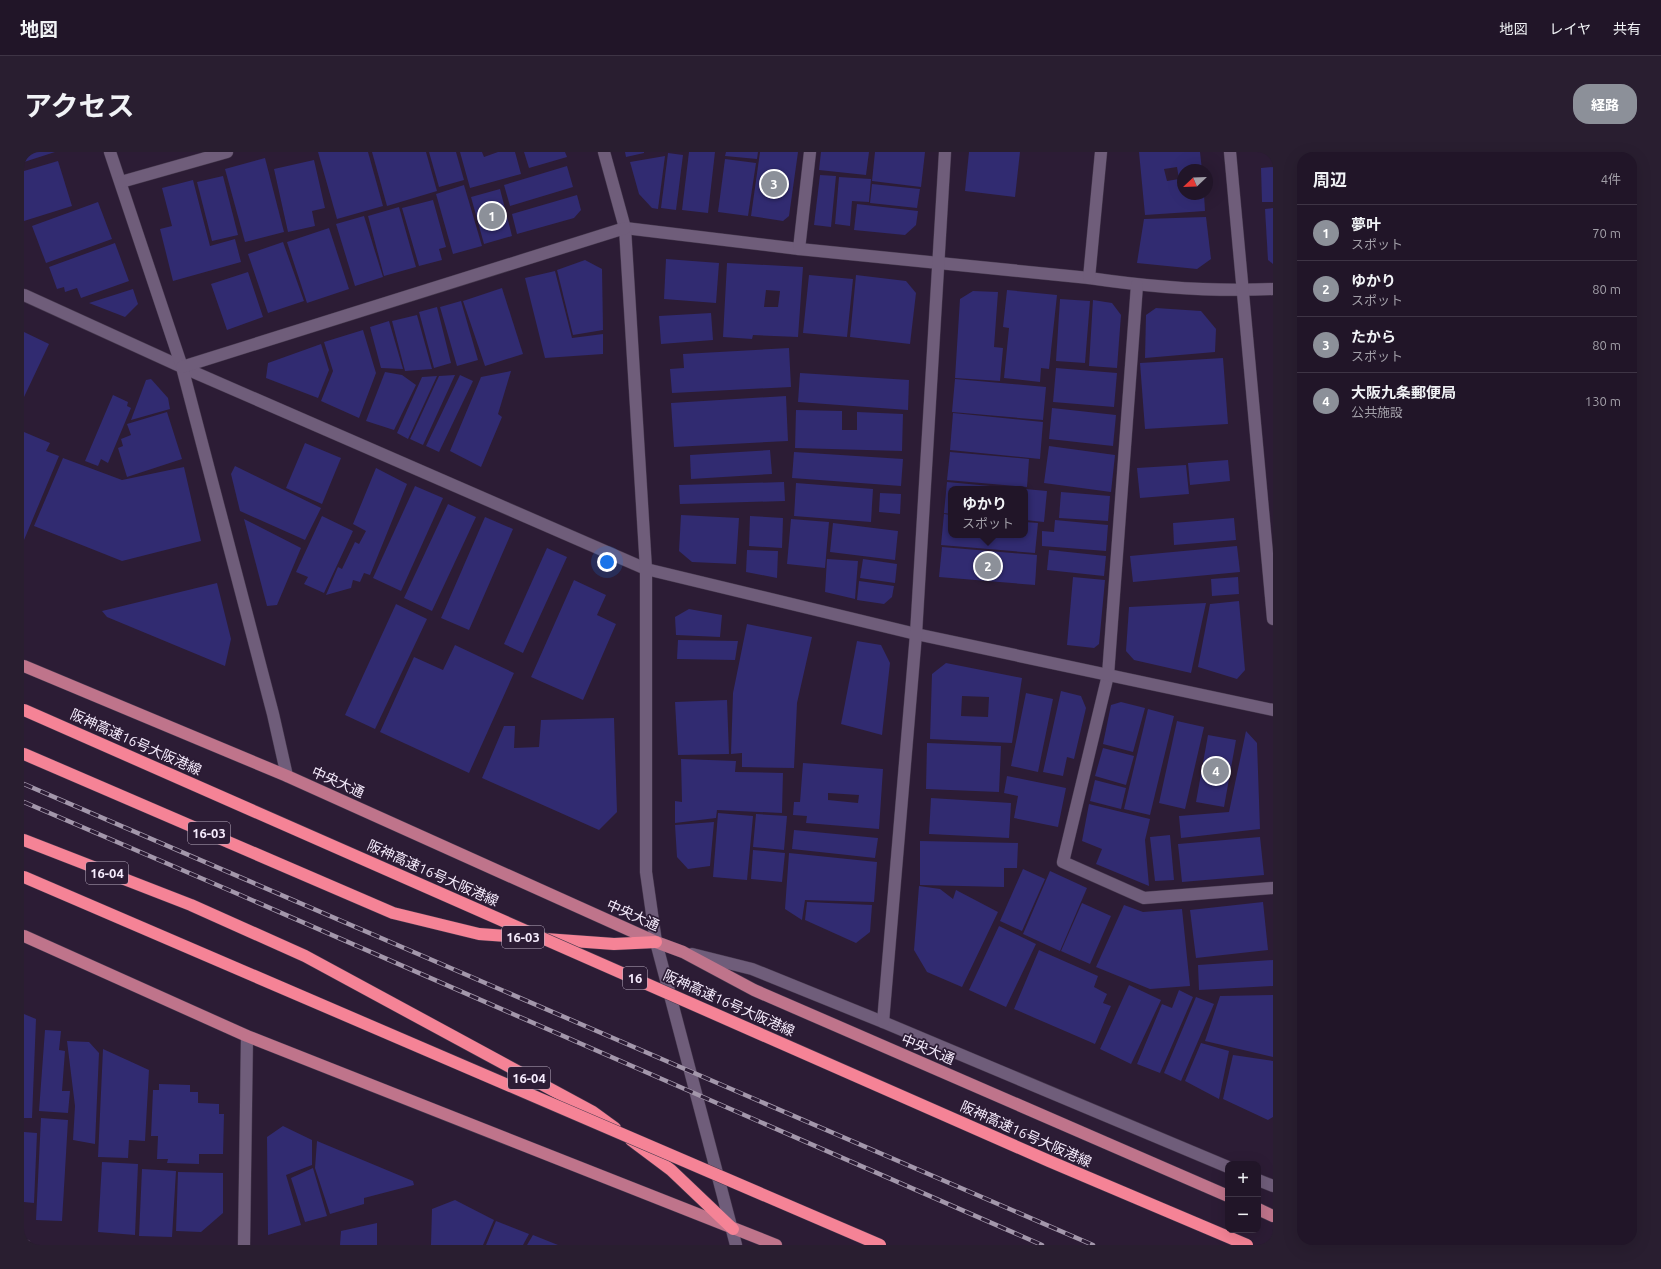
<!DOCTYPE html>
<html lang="ja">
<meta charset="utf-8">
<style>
body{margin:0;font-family:Ubuntu,"Noto Sans JP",sans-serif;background:#291e30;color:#f1f3f6}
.controls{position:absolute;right:12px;bottom:12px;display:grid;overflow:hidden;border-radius:8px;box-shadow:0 4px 16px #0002}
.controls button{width:36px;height:36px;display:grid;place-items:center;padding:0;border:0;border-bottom:1px solid #3e3445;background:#211528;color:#f1f3f6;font:20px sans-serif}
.compass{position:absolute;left:1153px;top:12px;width:36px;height:36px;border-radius:50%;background:#211528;box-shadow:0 4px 16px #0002;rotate:247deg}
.you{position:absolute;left:583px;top:410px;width:14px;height:14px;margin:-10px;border:3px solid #fff;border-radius:50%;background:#1a73e8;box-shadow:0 0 0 6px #1a73e833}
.badge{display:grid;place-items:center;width:26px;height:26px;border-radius:50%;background:#8c9099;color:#fff;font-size:13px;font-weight:700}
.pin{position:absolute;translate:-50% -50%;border:2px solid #fff;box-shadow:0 1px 4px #0006}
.popup{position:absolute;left:924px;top:334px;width:80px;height:52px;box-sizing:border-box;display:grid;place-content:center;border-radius:8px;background:#211528;filter:drop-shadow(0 1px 3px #0005);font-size:13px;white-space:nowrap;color:#a29fa8}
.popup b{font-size:15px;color:#f1f3f6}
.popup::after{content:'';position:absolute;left:50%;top:100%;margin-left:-8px;border:8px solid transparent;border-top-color:#211528}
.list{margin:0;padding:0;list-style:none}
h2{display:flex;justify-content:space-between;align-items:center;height:52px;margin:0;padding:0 16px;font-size:17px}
h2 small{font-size:13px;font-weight:400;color:#a29fa8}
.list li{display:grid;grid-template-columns:26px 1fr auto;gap:12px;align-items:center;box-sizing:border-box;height:56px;padding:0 16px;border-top:1px solid #3e3445}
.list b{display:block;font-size:15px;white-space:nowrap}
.list p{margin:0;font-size:13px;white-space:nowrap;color:#a29fa8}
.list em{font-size:13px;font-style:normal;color:#a29fa8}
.map{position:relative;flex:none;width:1249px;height:1093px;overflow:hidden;border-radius:16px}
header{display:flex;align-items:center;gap:24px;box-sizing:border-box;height:56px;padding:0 20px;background:#211528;border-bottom:1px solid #3e3445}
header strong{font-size:19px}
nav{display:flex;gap:22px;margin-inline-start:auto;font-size:14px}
.intro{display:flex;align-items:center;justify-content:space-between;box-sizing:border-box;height:96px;padding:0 24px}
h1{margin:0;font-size:28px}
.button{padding:10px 18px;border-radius:16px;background:#8c9099;color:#fff;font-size:14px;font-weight:700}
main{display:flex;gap:24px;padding:0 24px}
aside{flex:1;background:#211528;border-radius:16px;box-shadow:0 4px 16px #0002}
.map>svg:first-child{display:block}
.building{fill:#312b71;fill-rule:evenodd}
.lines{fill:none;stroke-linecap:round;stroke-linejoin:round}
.minor-casing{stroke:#46394e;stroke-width:13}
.tertiary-casing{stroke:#46394e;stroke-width:13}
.primary-casing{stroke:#46394e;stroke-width:13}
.motorway-casing{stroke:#46394e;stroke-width:13}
.minor{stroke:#6f5d7a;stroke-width:12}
.tertiary{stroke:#6f5d7a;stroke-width:12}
.primary{stroke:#bf748b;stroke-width:12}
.motorway{stroke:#f58396;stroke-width:12}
.rail-casing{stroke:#a397ab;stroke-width:4.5}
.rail{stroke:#2c1c35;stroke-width:3;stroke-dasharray:9;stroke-linecap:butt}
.motorway-bridge-casing{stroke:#46394e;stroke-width:13;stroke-linecap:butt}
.motorway-bridge{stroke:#f58396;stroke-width:12}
.labels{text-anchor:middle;stroke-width:3.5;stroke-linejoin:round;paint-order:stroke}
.shield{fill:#2c1c35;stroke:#baaec2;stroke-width:1}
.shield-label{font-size:13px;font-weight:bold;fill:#f7edfe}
.street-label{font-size:14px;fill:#f7edfe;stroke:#2c1c35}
</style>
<header>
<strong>地図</strong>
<nav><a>地図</a><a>レイヤ</a><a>共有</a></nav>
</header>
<div class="intro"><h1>アクセス</h1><a class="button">経路</a></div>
<main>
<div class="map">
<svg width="1249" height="1093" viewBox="0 0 1249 1093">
<rect width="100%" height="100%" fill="#2c1c35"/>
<!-- building -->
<g class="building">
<polygon points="0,0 31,0 0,10"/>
<polygon points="294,0 344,0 359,54 313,67"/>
<polygon points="348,0 402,0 413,39 363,54"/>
<polygon points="405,0 432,0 440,28 415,35"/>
<polygon points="436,0 458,0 460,5 474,0 491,0 497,22 446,36"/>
<polygon points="500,0 541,0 543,5 505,16"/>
<polygon points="601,0 620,0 620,1 602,5"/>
<polygon points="665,0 691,0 684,61 658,58"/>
<polygon points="702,0 734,0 733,7 701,4"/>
<polygon points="736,0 774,0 765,64 759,69 727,64"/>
<polygon points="797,0 845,0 842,23 795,18"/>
<polygon points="851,0 901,0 897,35 848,29"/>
<polygon points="945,0 996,0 991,45 941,39"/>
<path d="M1115 0H1176L1178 18H1159V42H1180L1181 59 1121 63ZM1153 15 1155 27 1143 29 1140 17Z"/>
<polygon points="644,1 659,3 652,58 637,56"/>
<polygon points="641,4 634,57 628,56 615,42 606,10"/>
<polygon points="241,6 260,80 221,90 201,17"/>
<polygon points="701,7 732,11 724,64 694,60"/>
<polygon points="290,8 301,56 288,59 291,74 264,80 250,17"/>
<polygon points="34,9 48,54 0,69 0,19"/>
<polygon points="543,14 549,35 486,54 480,33"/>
<polygon points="1249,15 1249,50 1238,50 1237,16"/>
<polygon points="796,23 812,24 807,75 790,73"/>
<polygon points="199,24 214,83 188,89 173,30"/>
<polygon points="815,25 847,27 845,50 828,49 826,74 811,72"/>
<polygon points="169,28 186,94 211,87 217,110 149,129 136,77 148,74 138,36"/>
<polygon points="848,32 896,37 893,56 846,51"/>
<polygon points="440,33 458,94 429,102 412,42"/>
<polygon points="476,37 488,84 460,92 447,45"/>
<polygon points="553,43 557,58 550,66 493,82 488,62"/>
<polygon points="409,48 422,95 415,97 418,108 395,114 378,56"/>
<polygon points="74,50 88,87 22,111 8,74"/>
<polygon points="833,52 894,59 892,73 881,83 830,78"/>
<polygon points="375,55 392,115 360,124 344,64"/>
<polygon points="1249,56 1249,112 1244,108 1241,57"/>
<polygon points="340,64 359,125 331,134 312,72"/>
<polygon points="1182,65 1187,107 1173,117 1113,111 1120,67"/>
<polygon points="305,76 325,137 283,151 263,90"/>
<polygon points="259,90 280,149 244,161 224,102"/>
<polygon points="91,91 105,129 57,146 53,136 41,140 40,135 33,137 25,115"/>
<polygon points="642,107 695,111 692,151 640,147"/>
<polygon points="561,108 578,117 579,178 549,183 533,118"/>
<path d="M703 111 779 115 774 185 729 183 728 187 699 185ZM742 138 756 139 754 155H740Z"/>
<polygon points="531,119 548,186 579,182 579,202 521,206 501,126"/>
<polygon points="224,120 239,165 203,178 187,132"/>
<polygon points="785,123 829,127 823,185 779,181"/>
<polygon points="832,123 882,129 892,141 886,192 826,185"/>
<polygon points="478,136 499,202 461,214 439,149"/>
<polygon points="109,137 114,152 101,165 65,151"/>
<polygon points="983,138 1033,143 1025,217 1017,216 1016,230 980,226 985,176 979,175"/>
<polygon points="949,139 974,140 970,195 979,196 976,229 931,226 936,147"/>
<polygon points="1036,147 1066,149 1061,211 1032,209"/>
<polygon points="1069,148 1088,151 1097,163 1093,216 1065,214"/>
<polygon points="437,149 454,208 433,214 416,155"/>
<polygon points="413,155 427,211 410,216 395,160"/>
<polygon points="1132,156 1177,159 1192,177 1191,200 1121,206 1122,163"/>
<polygon points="687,161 689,188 637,192 635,164"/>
<polygon points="393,163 408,217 381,219 368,169"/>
<polygon points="365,169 379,217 357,216 346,175"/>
<polygon points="339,178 352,221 335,266 297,249 309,219 300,190"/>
<polygon points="0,180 25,192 0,245"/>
<polygon points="297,192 305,218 294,246 242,226 244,211"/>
<polygon points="765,196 767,235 648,241 646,217 660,216 659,202"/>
<polygon points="1199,206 1204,272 1121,277 1116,211"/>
<polygon points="1032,216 1093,221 1090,255 1029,250"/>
<polygon points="487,219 474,262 478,265 457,315 426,299 457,225"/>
<polygon points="361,220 378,223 392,233 370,278 342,269"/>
<polygon points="776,221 885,228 884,258 774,250"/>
<polygon points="431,223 399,293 386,287 415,224"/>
<polygon points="436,223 449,229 415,300 402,294"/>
<polygon points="413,224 384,287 373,281 398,225"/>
<polygon points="127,227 144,246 146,257 107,268 122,228"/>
<polygon points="931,227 1022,235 1019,268 928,260"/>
<polygon points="89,243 104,250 103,254 107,256 84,311 77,307 74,314 61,309"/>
<polygon points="762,244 764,289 650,295 647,251"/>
<polygon points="1028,256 1092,263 1089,294 1025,287"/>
<polygon points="772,258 818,259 818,278 833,278 833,260 879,262 878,299 771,296"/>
<polygon points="143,260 158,307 103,325 94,296 99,294 97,287 107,283 103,272"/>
<polygon points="929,261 1019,270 1016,307 926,298"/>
<polygon points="0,280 26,291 22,299 35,304 0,388"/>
<polygon points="281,291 317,306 298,352 262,336"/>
<polygon points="1025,294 1091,303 1087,340 1020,331"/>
<polygon points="746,298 748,322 667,327 666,303"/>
<polygon points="770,300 879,307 877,334 768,326"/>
<polygon points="926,300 1005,307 1003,335 923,328"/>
<polygon points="39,306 98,328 160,315 177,389 98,409 10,374"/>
<polygon points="1204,308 1206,329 1166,333 1164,311"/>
<polygon points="1162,313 1165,342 1116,346 1113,316"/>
<polygon points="211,314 297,356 281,388 216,359 207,322"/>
<polygon points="352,316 383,332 346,423 340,421 336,430 329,428 327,436 302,443 314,415 318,417 331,390 335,392 342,379 329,372"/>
<polygon points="760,330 761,349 656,352 655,333"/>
<polygon points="923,330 988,336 987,337 927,337 927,362 920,361"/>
<polygon points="772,331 849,337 847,370 770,364"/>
<polygon points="391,334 419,346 377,439 349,426"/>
<polygon points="1001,337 1023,339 1020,370 1001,368"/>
<polygon points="1037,340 1086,344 1084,369 1035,366"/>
<polygon points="856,341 877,342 876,362 855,360"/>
<polygon points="424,352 452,365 408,459 380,446"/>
<polygon points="920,362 927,363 927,383 1001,383 1001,370 1014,371 1011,401 917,393"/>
<polygon points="657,363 715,366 712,412 668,410 655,399"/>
<polygon points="298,364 329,379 300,441 280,432 284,425 272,420"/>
<polygon points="726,364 759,366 758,396 725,394"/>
<polygon points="461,365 489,377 445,478 417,466"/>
<polygon points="1210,366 1212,388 1150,393 1149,371"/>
<polygon points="220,367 277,396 253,453 243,454"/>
<polygon points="767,367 805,370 801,416 763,412"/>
<polygon points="1031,368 1084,373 1082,399 1018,394 1018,379 1030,380"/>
<polygon points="809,371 874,379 871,408 806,400"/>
<polygon points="1213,394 1216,420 1109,430 1106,404"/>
<polygon points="918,395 1013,403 1011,433 915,425"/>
<polygon points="523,396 543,405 499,501 480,492"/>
<polygon points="723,398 754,399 753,426 722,420"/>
<polygon points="1025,398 1082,404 1080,424 1023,418"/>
<polygon points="803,407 834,409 831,447 801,440"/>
<polygon points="839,407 873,412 871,431 836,426"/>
<polygon points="1049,425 1081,428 1075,492 1070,496 1043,493"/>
<polygon points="1214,425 1215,442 1188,444 1187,427"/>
<polygon points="550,428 582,443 573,463 592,472 559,548 507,525"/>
<polygon points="835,429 870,434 868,445 860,452 833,448"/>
<polygon points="193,431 207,487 201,514 83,465 78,459"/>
<polygon points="1215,449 1221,518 1213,527 1174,515 1186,452"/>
<polygon points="1182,451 1167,521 1110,508 1102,499 1105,455"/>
<polygon points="372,452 403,467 351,577 321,563"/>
<polygon points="665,457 698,463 696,485 652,483 651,465"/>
<polygon points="723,472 788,485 773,551 770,616 718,615 718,601 707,602 709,541"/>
<polygon points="654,488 714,489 711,508 653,507"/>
<polygon points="833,489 857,493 866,511 858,583 817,572"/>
<polygon points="431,493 490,521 445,621 356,580 390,505 419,518"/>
<path d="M922 511 998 526 988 591 906 587 908 522ZM938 544 965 545 964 565 937 564Z"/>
<polygon points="1037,539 1057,544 1062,556 1050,607 1043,605 1039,624 1019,620"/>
<polygon points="1002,541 1029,547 1014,620 987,614"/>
<polygon points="703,548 705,602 654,603 651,550"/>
<polygon points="1097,550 1121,556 1109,600 1079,592 1087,553"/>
<polygon points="1124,557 1150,564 1126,663 1100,657"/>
<polygon points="590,566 593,660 575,678 458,626 480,574 491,574 490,596 515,595 517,568"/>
<polygon points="1153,569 1180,575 1161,657 1135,651"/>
<polygon points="1222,579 1233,591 1236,677 1157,686 1155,664 1205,660"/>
<polygon points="1184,583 1212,588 1200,655 1172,650"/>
<polygon points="903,591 977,594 975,640 902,637"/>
<polygon points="1079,596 1110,604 1102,633 1071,624"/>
<polygon points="657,607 712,609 711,620 759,621 758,661 693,658 692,666 651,671 651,649 658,650"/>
<path d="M779 611 859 617 855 677 782 671 783 664 769 663 770 650H776ZM804 641 835 643 834 651 804 648Z"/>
<polygon points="983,624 1042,636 1034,675 990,666 994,644 980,641"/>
<polygon points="1071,628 1102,636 1097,657 1066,649"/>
<polygon points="907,646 987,651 985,686 905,682"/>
<polygon points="1065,652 1126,667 1121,688 1125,734 1072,712 1078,697 1058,689"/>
<polygon points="694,661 729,664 723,728 689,725"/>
<polygon points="732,662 763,664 760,698 729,695"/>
<polygon points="690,670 686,714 664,717 653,705 651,673"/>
<polygon points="770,678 854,686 851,706 768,697"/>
<polygon points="1146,683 1150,728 1131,729 1126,685"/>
<polygon points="1236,685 1240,723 1158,730 1154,692"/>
<polygon points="896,689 994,691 993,716 980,716 980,735 896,733"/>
<polygon points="729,698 761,701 758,730 727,727"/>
<polygon points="765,701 853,710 850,750 781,748 778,768 761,757"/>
<polygon points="999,717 1021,727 998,779 976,769"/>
<polygon points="1026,719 1063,736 1036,799 999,782"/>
<polygon points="895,734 916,737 929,747 932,738 974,760 938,835 903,820 890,798"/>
<polygon points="783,750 848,753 846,780 832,791 781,768"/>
<polygon points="1239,750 1244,798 1172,806 1166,758"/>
<polygon points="1058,751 1087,764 1066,812 1037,799"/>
<polygon points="1100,753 1119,760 1158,757 1166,834 1126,837 1072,815"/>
<polygon points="975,774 1012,792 982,855 945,838"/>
<polygon points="1015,798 1074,824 1070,835 1083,842 1079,851 1087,854 1071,892 990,857"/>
<polygon points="1249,808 1249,834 1175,838 1174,813"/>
<polygon points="1105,833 1137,848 1107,912 1076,897"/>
<polygon points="1155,838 1169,845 1136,921 1113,912 1138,852 1148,856"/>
<polygon points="1249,843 1249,905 1181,889 1196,844"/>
<polygon points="1172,845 1190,852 1157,929 1140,921"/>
<polygon points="0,862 12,867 8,966 0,966"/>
<polygon points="21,878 37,879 35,898 41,899 38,939 46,939 44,961 15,959"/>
<polygon points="43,889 65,890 75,901 71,992 49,988 51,954"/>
<polygon points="1177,891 1205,899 1195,947 1161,929"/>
<polygon points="79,897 125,918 121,989 105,988 104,1006 74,1005"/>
<polygon points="1209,903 1249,909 1249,965 1244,968 1199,947"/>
<polygon points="135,932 166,933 166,940 174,940 174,951 195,952 195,962 200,962 199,1002 175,1002 175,1012 143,1011 144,1007 133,1007 134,984 127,984 129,938 135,938"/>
<polygon points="17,966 44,968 38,1069 12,1068"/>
<polygon points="259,974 288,988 288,1013 262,1023 277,1073 244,1083 243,985"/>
<polygon points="0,980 13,981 10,1051 0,1050"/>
<polygon points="293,989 389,1029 390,1033 340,1046 340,1052 306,1062 291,1016"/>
<polygon points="78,1010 114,1012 111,1083 74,1080"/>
<polygon points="289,1016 303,1064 281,1070 267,1026"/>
<polygon points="118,1017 152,1019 148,1085 115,1084"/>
<polygon points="154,1020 199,1021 199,1061 177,1080 152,1079"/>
<polygon points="431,1048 470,1068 459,1093 407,1093 408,1057"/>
<polygon points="472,1069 505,1082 499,1093 462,1093"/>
<polygon points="353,1071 353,1093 316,1093 317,1079"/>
<polygon points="509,1083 534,1093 503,1093"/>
</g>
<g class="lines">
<!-- minor casing -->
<g class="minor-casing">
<g id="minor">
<path d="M601 76 775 97 1065 126C1126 135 1188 140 1249 137"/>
<polyline points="775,97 786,0"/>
<polyline points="1065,126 1077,0"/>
<polyline points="1113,133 1084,523 1039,710 1120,746 1249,736"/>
<polyline points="0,143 158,215 622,417 892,482 1249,558"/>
<polyline points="668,802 728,817 859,870 1204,1015"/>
<polyline points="1234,1028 1249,1034"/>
<polyline points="0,1093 1,1093"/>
<polyline points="220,1093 223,884"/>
</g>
</g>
<!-- tertiary casing -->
<g class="tertiary-casing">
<g id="tertiary">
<polyline points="86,0 158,215 249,562 263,624"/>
<polyline points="580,0 601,76 622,417 622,720 632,790 712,1093"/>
<polyline points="1206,0 1249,467"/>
<polyline points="97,30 203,0"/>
<polyline points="158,215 601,76"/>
<polyline points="859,870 892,482 921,0"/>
</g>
</g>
<!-- primary casing -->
<g class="primary-casing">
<g id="primary">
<polyline points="0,514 263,624 632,790 659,800 730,838 1204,1044"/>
<polyline points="0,784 223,884 752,1093"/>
<polyline points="1234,1057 1249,1064"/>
</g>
</g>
<!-- motorway casing -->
<g class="motorway-casing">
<g id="motorway">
<polyline points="0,602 369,761 455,782 590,792 632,790"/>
<polyline points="0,688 167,753 281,804 569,960 591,976"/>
<polyline points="607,988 647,1018 709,1077"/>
</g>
</g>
<!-- minor -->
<use href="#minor" class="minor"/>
<!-- tertiary -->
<use href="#tertiary" class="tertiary"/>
<!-- primary -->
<use href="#primary" class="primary"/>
<!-- motorway -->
<use href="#motorway" class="motorway"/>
<!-- rail casing -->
<g class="rail-casing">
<g id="rail">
<polyline points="0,632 1069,1093"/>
<polyline points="0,650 214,742 1018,1093"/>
</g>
</g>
<!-- rail -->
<use href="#rail" class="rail"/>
<!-- motorway-bridge casing -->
<g class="motorway-bridge-casing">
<g id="motorway-bridge">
<polyline points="0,558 1025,1009 1223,1093"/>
<polyline points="0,725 856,1093"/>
</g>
</g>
<!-- motorway-bridge -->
<use href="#motorway-bridge" class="motorway-bridge"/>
</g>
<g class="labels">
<!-- shield labels -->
<g class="shield">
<rect x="164" y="670" width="42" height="22" rx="3"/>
<rect x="62" y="710" width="42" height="22" rx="3"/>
<rect x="478" y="774" width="42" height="22" rx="3"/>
<rect x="599" y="815" width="24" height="22" rx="3"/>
<rect x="484" y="915" width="42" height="22" rx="3"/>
</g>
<g class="shield-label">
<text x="185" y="686">16-03</text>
<text x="83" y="726">16-04</text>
<text x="499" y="790">16-03</text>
<text x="611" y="831">16</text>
<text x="505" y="931">16-04</text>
</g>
<!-- street labels -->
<g class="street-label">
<text transform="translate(112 590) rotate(24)" y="5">阪神高速16号大阪港線</text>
<text transform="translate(314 630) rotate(24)" y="5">中央大通</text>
<text transform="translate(409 721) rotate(24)" y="5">阪神高速16号大阪港線</text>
<text transform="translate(609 763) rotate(24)" y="5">中央大通</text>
<text transform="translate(705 851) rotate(24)" y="5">阪神高速16号大阪港線</text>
<text transform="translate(904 897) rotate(23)" y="5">中央大通</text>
<text transform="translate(1002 982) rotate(24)" y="5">阪神高速16号大阪港線</text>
</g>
</g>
</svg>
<div class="controls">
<button>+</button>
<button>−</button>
</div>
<svg class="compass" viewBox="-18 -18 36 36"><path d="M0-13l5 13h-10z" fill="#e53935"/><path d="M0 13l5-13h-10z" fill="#a29fa8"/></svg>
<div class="you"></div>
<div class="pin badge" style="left:468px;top:64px">1</div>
<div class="pin badge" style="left:964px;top:414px">2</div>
<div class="popup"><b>ゆかり</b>スポット</div>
<div class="pin badge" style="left:750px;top:32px">3</div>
<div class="pin badge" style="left:1192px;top:619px">4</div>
</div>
<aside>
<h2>周辺<small>4件</small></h2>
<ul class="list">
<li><span class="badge">1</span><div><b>夢叶</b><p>スポット</p></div><em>70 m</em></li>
<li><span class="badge">2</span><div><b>ゆかり</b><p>スポット</p></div><em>80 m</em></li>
<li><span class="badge">3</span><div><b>たから</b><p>スポット</p></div><em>80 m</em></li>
<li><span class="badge">4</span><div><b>大阪九条郵便局</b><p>公共施設</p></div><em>130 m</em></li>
</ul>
</aside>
</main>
